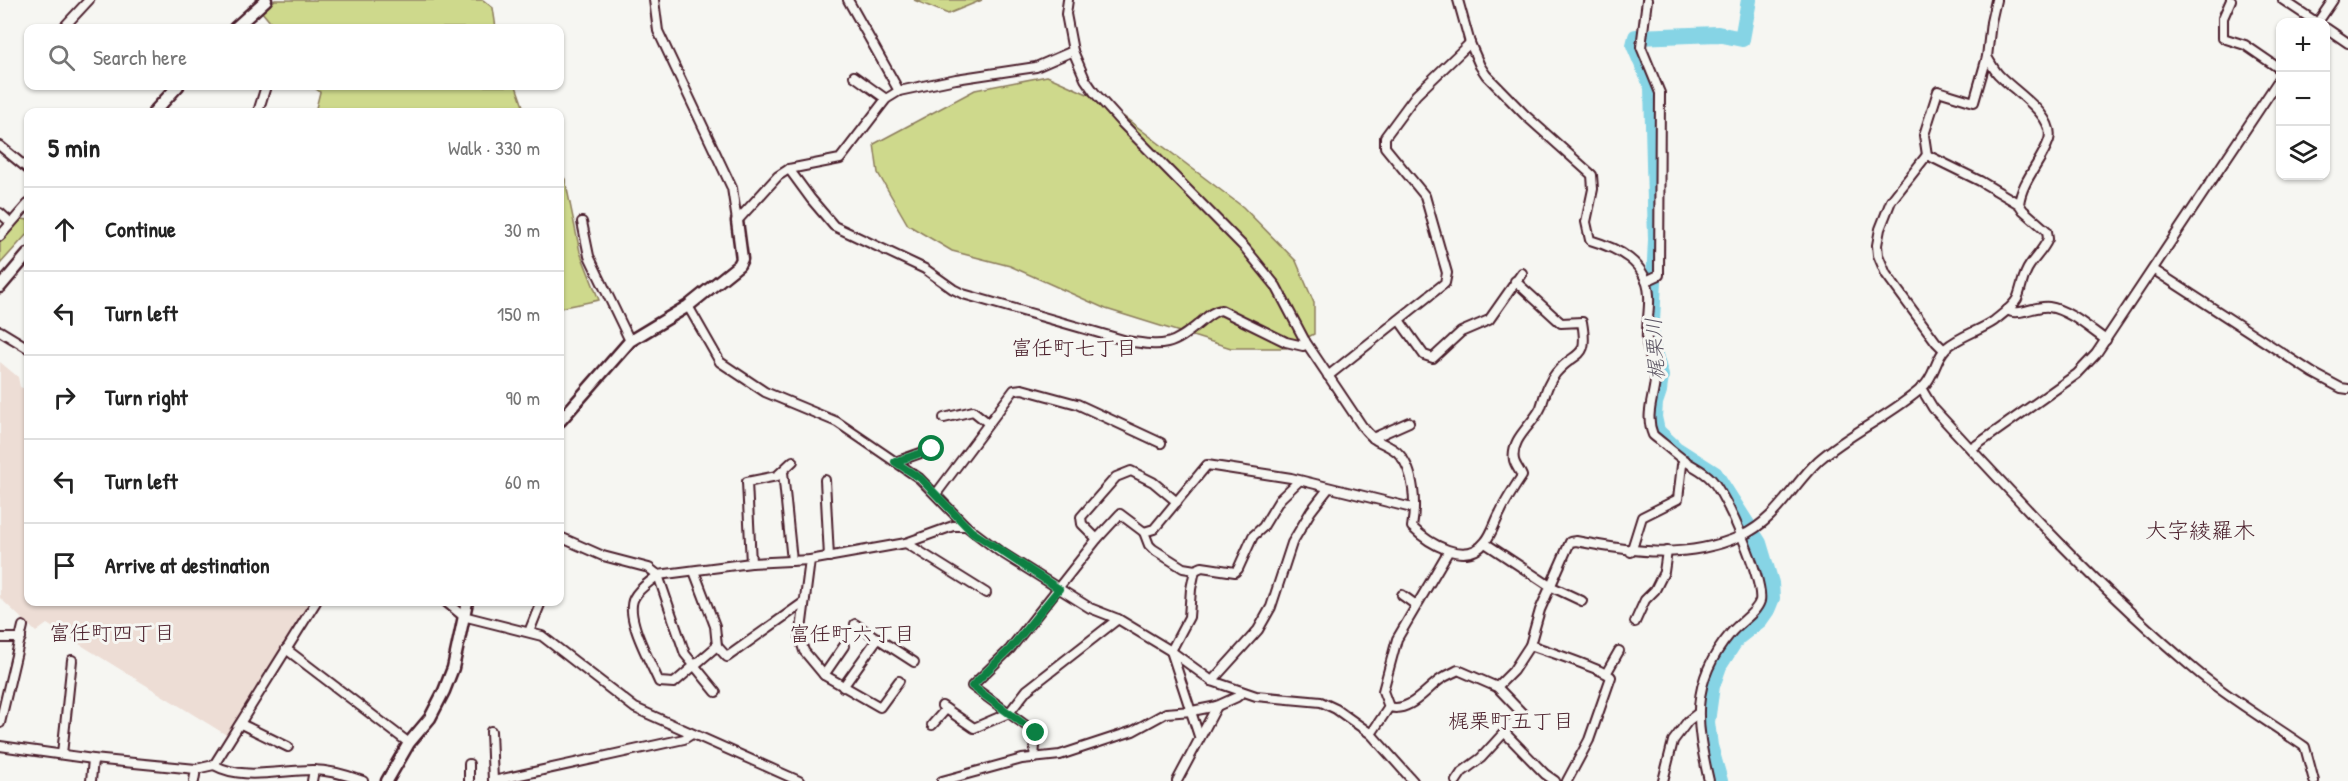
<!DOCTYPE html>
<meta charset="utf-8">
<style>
body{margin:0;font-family:"Patrick Hand","Klee One",sans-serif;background:#f2f2f2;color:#222}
.controls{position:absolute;right:18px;top:18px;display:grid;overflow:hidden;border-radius:12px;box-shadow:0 2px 4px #0004}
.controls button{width:54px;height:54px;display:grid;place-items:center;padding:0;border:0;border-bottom:2px solid #e0e0e0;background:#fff;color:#222;font:30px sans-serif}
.stop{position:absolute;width:18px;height:18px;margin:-14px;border:4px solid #0b8043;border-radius:50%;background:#fff}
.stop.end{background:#0b8043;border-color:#fff;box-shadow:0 2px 6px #0008}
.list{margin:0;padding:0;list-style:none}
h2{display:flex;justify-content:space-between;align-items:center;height:78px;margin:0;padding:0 24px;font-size:26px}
h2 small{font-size:20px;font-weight:400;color:#767676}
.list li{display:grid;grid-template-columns:39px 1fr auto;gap:18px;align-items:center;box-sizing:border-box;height:84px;padding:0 24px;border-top:2px solid #e0e0e0}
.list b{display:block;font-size:22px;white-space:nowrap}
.list em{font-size:20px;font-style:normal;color:#767676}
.icon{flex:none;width:33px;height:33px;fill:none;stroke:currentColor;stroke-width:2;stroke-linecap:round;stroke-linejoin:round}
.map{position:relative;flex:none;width:2348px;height:781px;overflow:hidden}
.search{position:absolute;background:#fff;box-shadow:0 2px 4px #0004;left:24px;top:24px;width:540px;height:66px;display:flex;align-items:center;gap:15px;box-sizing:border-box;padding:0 21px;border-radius:12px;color:#767676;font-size:22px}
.panel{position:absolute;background:#fff;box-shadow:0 2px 4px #0004;left:24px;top:108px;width:540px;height:498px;border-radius:12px}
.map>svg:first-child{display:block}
.built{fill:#edddd5}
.green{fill:#ced98c;stroke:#8c7c5c;stroke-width:1.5}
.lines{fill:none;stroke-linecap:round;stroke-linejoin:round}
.river{stroke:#86d4e5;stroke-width:16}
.street-casing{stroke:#4a1f2b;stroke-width:12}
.secondary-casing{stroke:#4a1f2b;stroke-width:15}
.street{stroke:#f6f6f2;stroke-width:8}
.secondary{stroke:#f6f6f2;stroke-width:10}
.route{stroke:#0b8043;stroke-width:8}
.labels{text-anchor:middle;stroke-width:6;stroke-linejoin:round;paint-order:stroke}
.neighbourhood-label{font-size:21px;fill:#4a1f2b;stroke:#f6f6f2}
.water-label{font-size:21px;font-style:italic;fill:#5c5563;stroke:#f6f6f2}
.quarter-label{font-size:22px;fill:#4a1f2b;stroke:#f6f6f2}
</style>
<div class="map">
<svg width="2348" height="781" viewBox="0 0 2348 781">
<rect width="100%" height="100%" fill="#f6f6f2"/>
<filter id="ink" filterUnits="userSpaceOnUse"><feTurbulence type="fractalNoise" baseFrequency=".0167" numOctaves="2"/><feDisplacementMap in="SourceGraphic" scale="12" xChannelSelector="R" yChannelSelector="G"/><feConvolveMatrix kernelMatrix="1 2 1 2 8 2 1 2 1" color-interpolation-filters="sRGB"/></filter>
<g filter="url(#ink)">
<!-- built -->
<polygon class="built" points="0,362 18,377 20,387 28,390 28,602 310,602 228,736 47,624 36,632 0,598"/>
<!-- green -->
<g class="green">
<polygon points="275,0 483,0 493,8 496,28 275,28 262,12"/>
<polygon points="914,0 982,0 948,14"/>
<polygon points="1047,76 1103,101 1243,207 1296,261 1314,303 1314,334 1286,348 1231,348 1106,309 1010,266 952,251 908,225 878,173 874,144 975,90"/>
<polygon points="312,86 516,86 525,112 315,112 320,92"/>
<polygon points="560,173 565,179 580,252 599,300 560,308"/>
<polygon points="22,219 28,220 28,233 0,264 0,243"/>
</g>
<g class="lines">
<!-- river -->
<polyline class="river" points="1720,781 1710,746 1707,722 1712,686 1719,666 1737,638 1760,620 1767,610 1772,598 1771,583 1759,543 1715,474 1676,449 1657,431 1654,417 1655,403 1659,391 1661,376 1651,342 1656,240 1652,87 1634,45 1636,37 1718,34 1742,39 1749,0"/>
<!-- street casing -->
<g class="street-casing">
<g id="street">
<polyline points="654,0 658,31 732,188 737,221"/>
<polyline points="848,0 899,91"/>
<path d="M1068 0 1066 14 1073 51 1085 79 1094 92 1120 121 1245 248 1276 286 1305 341 1362 426C1366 431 1370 436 1376 440 1383 444 1394 448 1399 454 1415 471 1416 506 1412 527 1428 543 1466 567 1485 542 1492 534 1495 522 1500 513 1506 500 1514 488 1522 476 1520 471 1515 465 1514 460 1510 438 1534 424 1541 407 1545 395 1547 384 1556 373 1576 349 1589 362 1582 322L1561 323 1515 281"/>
<path d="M1458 0 1470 43 1480 66 1486 75 1525 115 1592 175 1593 189 1586 222 1590 240C1617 248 1647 262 1649 295 1650 310 1646 325 1647 341 1647 354 1656 367 1655 381 1653 400 1645 416 1653 435 1663 443 1674 453 1685 461 1694 467 1704 471 1711 479 1726 495 1764 580 1760 601 1756 614 1738 623 1730 634 1689 683 1696 724 1709 781"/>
<polyline points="2231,0 2223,18 2223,38 2245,45 2280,69"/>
<polyline points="2283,0 2316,22"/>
<polyline points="2318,22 2333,0"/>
<polyline points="63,28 89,0"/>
<polyline points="2326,28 2348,43"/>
<path d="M1987 57C1991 63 1994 71 2000 76 2014 91 2056 116 2049 140 2041 163 2022 180 2019 204"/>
<polyline points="854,76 886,99"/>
<polyline points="258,112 266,86"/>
<polyline points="0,146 28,169"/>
<polyline points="1927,155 1891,201 1880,229 1877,245 1878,255 1886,274 1936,342 1944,350"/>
<polyline points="1927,155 1924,135 1938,91 1974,102 1987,57 1991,22 1996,0"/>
<path d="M789 169 811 199 834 226 925 269 953 289 963 294 1127 341C1165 347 1171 347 1201 322 1207 317 1213 311 1221 310L1286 342 1303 346 1305 341"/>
<polyline points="0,213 11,223"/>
<polyline points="737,221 778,176 789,169 840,159 886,99 899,91 956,79 1036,67 1073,51"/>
<polyline points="582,222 589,256 630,341"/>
<polyline points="0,236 28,204"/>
<polyline points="2154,270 2313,373 2341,388 2348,389"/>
<polyline points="1646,281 1659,275 1660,93 1641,47 1647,0"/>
<polyline points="688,306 720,362 765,392 837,422 919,478 966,526 999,551 1090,608 1118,619 1171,651 1212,681 1256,696 1321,702 1336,709 1371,734 1413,781"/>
<path d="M2007 310C2019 317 2035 305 2049 307 2069 310 2090 329 2106 340"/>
<polyline points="1399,320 1424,355 1433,358 1461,332 1489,320 1522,273"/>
<polyline points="0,331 28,348"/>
<polyline points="1328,376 1445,283 1447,273 1425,196 1385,147 1385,137 1416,95 1470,43"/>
<path d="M1921 388 1933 408C2016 498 2099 589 2194 669 2228 698 2268 721 2305 747L2314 781"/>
<polyline points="944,418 973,411 988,423"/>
<polyline points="1373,438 1409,422"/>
<polyline points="1971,449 2077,374 2096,354 2280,78"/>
<polyline points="895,462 932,449"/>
<polyline points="783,472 792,561"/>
<polyline points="825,480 829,557"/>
<polyline points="1299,481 1280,499 1263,527 1253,536 1238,569 1235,572 1202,567 1195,570 1183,568 1153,549 1149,545 1144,532 1154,529 1207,465 1291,478 1412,508"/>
<polyline points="936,494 1014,390 1022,389 1077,404 1161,443"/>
<polyline points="560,537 603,556 649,568 658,575 751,563 810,560 906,543 953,526 966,526"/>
<polyline points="1097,539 1082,524 1081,517 1116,477 1131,471 1153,482 1177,502"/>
<polyline points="906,543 986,593"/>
<polyline points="1485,543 1550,586 1582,601"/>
<polyline points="1631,552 1642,517 1678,499 1682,465 1685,460"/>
<polyline points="810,560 800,638 804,651 824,675 880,707 899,681"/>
<polyline points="751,563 747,482 777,476 793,461"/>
<polyline points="1195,570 1191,589 1189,617 1171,651 1199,736"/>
<path d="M694 571 715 626 717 646 674 683 659 682C651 663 624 617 634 598 638 589 651 581 658 575L685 654 716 692"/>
<polyline points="1402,595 1416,605"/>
<polyline points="446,602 463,616 542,636 635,708 799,781"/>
<polyline points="1635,622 1645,600 1655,590 1664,572 1667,551"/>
<polyline points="855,624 914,662"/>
<polyline points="529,632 541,602"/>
<polyline points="0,638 21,638"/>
<path d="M1530 645C1544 650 1605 670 1611 677L1589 740 1567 781"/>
<polyline points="717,646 727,657 803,603"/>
<polyline points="286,649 409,743"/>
<polyline points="1607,672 1619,651"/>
<polyline points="824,675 844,646"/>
<polyline points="1212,681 1258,630 1271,607 1292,543 1311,511 1328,489"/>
<polyline points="843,687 878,638"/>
<path d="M1497 687 1513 671 1530 645 1540 610 1570 542 1576 541C1633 552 1686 560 1741 536 1777 520 1792 485 1819 460 1851 432 1892 415 1923 387 1935 376 1935 359 1946 348 1960 336 1979 331 1994 321 2001 315 2012 308 2017 299 2022 288 2022 276 2030 265 2036 256 2043 250 2048 239L2047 231 2023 210 2019 204 1980 181 1927 155"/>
<polyline points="942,706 974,728 1009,713 1027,690 1118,619"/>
<path d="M1389 707C1410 713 1426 689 1441 679 1447 675 1453 673 1458 670L1497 687 1522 713 1481 758 1462 772 1456 781"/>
<polyline points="1389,707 1383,691 1397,639 1448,552"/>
<polyline points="0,723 23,626"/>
<polyline points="241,724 288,747"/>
<polyline points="932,725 946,709"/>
<polyline points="491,731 493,781"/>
<polyline points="1505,733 1545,774 1555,781"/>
<polyline points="1371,734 1389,707"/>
<polyline points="0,746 93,759 196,769 214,765 316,602"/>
<polyline points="62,754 72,660"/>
<polyline points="1034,758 1036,733 972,686 1010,649 1097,539 1120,514 1144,532"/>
<polyline points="469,764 469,781"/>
<path d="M214 765C243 781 280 770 312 770 330 770 347 775 363 781"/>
<polyline points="91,781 93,759"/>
<polyline points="194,781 196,769"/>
<polyline points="312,781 314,770"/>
<polyline points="493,781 684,739 692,734"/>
<polyline points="942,781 1022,759 1060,755 1133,731 1166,713 1192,711 1217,706 1237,697 1243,692"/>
<polyline points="1177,781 1217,706"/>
<polyline points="1663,781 1673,741 1688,721 1697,714"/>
</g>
</g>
<!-- secondary casing -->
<g class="secondary-casing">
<g id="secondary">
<polyline points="235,28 266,0"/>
<polyline points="154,112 178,86"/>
<polyline points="0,287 28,254"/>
<polyline points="560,421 630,341 688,306 739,265 742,259 737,221"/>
<polyline points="387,781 409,743 430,718 444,691 453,668 467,602"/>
</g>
</g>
<!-- street -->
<use href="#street" class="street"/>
<!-- secondary -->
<use href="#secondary" class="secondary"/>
</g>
</g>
<g class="lines" filter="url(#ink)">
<!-- route -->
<polyline class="route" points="932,449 895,462 920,478 971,531 1059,589 1010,649 972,686 1036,733"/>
</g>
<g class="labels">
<!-- neighbourhood labels -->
<g class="neighbourhood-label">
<text x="1074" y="355">富任町七丁目</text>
<text x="112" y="640">富任町四丁目</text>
<text x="852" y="641">富任町六丁目</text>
<text x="1511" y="728">梶栗町五丁目</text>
</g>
<!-- water labels -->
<g class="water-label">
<text transform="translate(1655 349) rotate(-93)" y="7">梶栗川</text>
</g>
<!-- quarter labels -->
<g class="quarter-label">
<text x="2200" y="538">大字綾羅木</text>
</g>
</g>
</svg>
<div class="controls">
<button>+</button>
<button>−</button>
<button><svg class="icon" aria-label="layers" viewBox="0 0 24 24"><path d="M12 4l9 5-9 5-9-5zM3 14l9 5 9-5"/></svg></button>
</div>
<div class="stop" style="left:932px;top:449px"></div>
<div class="stop end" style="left:1036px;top:733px"></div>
<div class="search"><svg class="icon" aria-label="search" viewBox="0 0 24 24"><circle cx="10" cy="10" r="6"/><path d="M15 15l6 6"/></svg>Search here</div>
<section class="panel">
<h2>5 min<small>Walk · 330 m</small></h2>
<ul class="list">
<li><svg class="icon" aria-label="ahead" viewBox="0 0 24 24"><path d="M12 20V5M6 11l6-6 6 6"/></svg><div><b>Continue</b></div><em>30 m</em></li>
<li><svg class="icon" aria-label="left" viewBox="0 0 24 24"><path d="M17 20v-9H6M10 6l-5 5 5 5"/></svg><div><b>Turn left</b></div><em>150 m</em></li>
<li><svg class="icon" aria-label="right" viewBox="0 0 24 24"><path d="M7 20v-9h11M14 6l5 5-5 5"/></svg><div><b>Turn right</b></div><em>90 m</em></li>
<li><svg class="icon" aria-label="left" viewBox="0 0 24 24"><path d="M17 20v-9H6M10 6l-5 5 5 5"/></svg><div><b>Turn left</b></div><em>60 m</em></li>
<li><svg class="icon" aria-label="arrive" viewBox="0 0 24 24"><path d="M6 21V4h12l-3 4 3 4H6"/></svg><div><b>Arrive at destination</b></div></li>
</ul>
</section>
</div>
